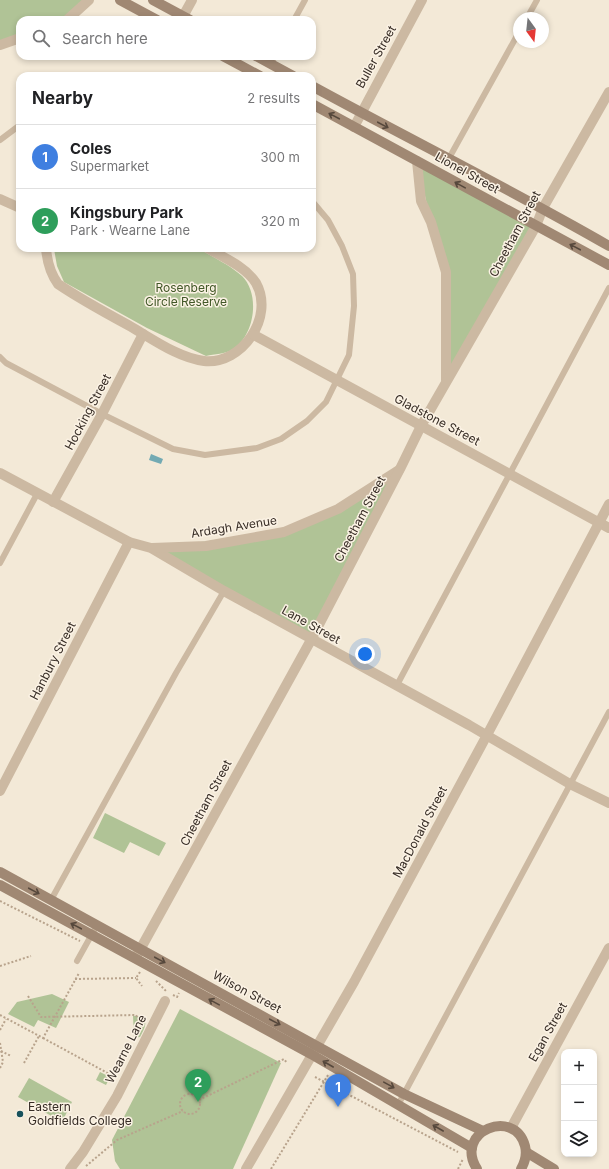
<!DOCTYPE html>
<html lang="en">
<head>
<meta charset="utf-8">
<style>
  body { margin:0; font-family:Inter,sans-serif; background:#f6f6f6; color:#202124 }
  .controls { position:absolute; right:12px; bottom:12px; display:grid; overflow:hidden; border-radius:8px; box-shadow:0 2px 6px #0003 }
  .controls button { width:36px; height:36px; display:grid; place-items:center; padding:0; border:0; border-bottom:1px solid #e0e0e0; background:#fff; color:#202124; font:20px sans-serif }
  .compass { position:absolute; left:513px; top:12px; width:36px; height:36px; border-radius:50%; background:#fff; box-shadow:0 2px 6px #0003; rotate:165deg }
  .you { position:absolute; left:365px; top:654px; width:14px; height:14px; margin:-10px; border:3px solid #fff; border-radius:50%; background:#1a73e8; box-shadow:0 0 0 6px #1a73e833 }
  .badge { display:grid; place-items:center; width:26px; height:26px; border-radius:50%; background:#17515b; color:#fff; font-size:13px; font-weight:700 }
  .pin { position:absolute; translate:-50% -33px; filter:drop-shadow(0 1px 2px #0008) }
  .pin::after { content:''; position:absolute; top:21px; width:14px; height:12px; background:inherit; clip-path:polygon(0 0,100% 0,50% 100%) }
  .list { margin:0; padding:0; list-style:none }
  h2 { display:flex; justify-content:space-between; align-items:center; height:52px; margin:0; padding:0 16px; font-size:17px }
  h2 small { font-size:13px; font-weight:400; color:#757577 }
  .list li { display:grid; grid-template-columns:26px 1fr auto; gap:12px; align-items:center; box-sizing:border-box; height:64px; padding:0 16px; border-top:1px solid #e0e0e0 }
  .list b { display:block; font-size:15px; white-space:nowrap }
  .list p { margin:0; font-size:13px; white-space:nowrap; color:#757577 }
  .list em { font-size:13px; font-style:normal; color:#757577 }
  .icon { flex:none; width:22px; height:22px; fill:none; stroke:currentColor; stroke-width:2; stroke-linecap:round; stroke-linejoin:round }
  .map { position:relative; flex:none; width:609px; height:1169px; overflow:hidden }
  .search { position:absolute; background:#fff; box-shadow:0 2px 6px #0003; left:16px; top:16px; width:300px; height:44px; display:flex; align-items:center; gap:10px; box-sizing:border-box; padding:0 14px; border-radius:12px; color:#757577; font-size:15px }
  .panel { position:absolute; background:#fff; box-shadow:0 2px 6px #0003; left:16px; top:72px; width:300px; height:180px; border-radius:12px }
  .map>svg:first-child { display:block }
  .green { fill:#b0c396 }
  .water { fill:#73aab3 }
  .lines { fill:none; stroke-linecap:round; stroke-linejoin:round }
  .path { stroke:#b8a38c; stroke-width:2; stroke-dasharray:2 2; stroke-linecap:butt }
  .lane { stroke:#ccb9a2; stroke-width:6 }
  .street { stroke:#ccb9a2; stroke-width:10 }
  .secondary { stroke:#a08873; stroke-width:10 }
  .oneway { stroke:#56483c }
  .poi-dot { fill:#17515b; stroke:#fbf2e4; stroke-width:1.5 }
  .labels { text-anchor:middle; stroke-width:3; stroke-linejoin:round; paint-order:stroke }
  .street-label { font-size:12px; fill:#362c25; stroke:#fbf2e4 }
  .park-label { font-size:12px; fill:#415727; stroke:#fbf2e4 }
  .poi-label { font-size:12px; fill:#362c25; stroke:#fbf2e4; text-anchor:start }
</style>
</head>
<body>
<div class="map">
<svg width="609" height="1169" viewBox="0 0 609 1169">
  <rect width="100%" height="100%" fill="#f3e9d7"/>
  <g class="green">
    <path d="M0 0H84L61 20H20V34L0 41Z"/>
    <path d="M417 161 536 226 446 382V272L431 222Z"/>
    <path d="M198 248C212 257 230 265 242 276 261 295 254 336 233 349 226 354 214 354 206 356L147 328 64 282 57 266 54 249Z"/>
    <path d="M400 469 311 640 151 548 284 532 338 509Z"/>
    <path d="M105 813 166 843 159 856 130 842 124 853 93 838Z"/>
    <path d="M52 994 69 1002 56 1028 38 1020 34 1027 8 1014 17 1002Z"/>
    <path d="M180 1009 281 1063 233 1169H120L115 1161 112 1140Z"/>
    <path d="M133 1016H143C148 1024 144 1029 140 1037L134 1038Z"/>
    <path d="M100 1072 110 1077 106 1085 96 1080Z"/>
    <path d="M29 1078 72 1102 62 1122 18 1097Z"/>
  </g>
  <path class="water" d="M151 454 163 459 161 464 149 460Z"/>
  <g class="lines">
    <g class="path">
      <path d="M0 901 80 941"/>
      <path d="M0 966 31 956"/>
      <path d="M140 972 136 978 142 986"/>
      <path d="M75 979 136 978"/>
      <path d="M156 981 166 991"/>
      <path d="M173 995 177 997 179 993"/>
      <path d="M28 996 41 1017 136 1015 140 1023 138 1031"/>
      <path d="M0 1015 43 1038 79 973"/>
      <path d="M0 1030 6 1019"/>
      <path d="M43 1038 113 1076"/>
      <path d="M0 1043 3 1062 0 1068"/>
      <path d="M1 1051 11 1056"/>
      <path d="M24 1063 39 1036"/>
      <path d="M315 1077 458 1152"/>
      <path d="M109 1082 124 1058"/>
      <circle cx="190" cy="1104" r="10"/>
      <path d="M199 1100 284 1059 287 1063"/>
      <path d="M86 1166 117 1140 183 1111"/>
      <path d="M271 1169 328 1075"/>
      <path d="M458 1169 463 1159"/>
    </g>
    <g class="lane">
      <path d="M527 18 537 0"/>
      <path d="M294 20 305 0"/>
      <path d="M271 64 275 56"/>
      <path d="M0 140 20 125"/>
      <path d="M448 160 519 32"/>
      <path d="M0 357 6 363 102 414 173 449 205 455 257 448 281 439 307 421 326 402 349 355 354 306 353 274 342 246 328 220 312 201"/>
      <path d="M0 563 37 494"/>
      <path d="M397 685 609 288"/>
      <path d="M51 900 176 673 224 591"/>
      <path d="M77 961 97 925"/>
      <path d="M398 1105 609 712"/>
    </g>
    <g class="street">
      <path d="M67 20 89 0"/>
      <path d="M181 20 192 0"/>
      <path d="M0 45 20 38"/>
      <path d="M354 127 422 0"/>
      <path d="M417 161 421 201 431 222 446 272V380"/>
      <path d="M0 199 20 208"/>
      <path d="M46 248C47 261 50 273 58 284 80 299 104 312 128 325 151 338 178 358 204 361 242 365 275 317 256 283 246 267 223 257 207 248"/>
      <path d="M254 335 609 528"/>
      <path d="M0 473 129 542 151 548 224 591 469 725 570 784 609 803"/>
      <path d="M53 502 102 414 143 334"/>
      <path d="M152 548 206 546 284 532 338 509 399 470"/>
      <path d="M0 791 129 542"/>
      <path d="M136 957 311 640 400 469 421 426 536 226 543 208 609 92"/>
      <path d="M511 1128 609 948"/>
      <path d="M70 1169 83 1152 117 1096 165 1001"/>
      <path d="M246 1169 354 982 487 735 609 504"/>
    </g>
    <g class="secondary">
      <path d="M120 0 157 20"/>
      <path d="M153 0 190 20"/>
      <path d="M223 56 260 76"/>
      <path d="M256 56 293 76"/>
      <path d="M312 86C411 140 512 190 609 246"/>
      <path d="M312 104 609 265"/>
      <path d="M0 872 404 1094 483 1131"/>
      <path d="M0 885 311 1054 472 1148"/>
      <path d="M526 1152 554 1169"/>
      <path d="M477 1169C453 1131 515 1107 525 1146 527 1154 525 1162 521 1169"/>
    </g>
  </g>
  <defs><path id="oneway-shaft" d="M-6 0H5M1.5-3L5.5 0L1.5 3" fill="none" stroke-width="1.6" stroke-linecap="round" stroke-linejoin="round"/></defs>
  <g class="oneway">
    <use href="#oneway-shaft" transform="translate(334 116) rotate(-152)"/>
    <use href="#oneway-shaft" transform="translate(383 125) rotate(28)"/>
    <use href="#oneway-shaft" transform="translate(460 185) rotate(-151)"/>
    <use href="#oneway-shaft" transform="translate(575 247) rotate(-152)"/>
    <use href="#oneway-shaft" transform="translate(34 891) rotate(28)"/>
    <use href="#oneway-shaft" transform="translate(76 926) rotate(-152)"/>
    <use href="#oneway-shaft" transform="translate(160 960) rotate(28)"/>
    <use href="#oneway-shaft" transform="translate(214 1002) rotate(-151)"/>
    <use href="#oneway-shaft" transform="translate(275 1022) rotate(28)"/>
    <use href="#oneway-shaft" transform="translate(328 1064) rotate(-150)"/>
    <use href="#oneway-shaft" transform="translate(389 1085) rotate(29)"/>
    <use href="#oneway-shaft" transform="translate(438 1128) rotate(-150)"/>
  </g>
  <circle class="poi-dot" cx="20" cy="1114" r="4"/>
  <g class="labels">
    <g class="street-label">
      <text transform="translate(376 57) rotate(-61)" y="4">Buller Street</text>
      <text transform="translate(467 173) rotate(29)" y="4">Lionel Street</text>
      <text transform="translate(515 234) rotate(-62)" y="4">Cheetham Street</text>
      <text transform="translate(88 412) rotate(-62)" y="4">Hocking Street</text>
      <text transform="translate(437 420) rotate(28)" y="4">Gladstone Street</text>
      <text transform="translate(360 519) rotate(-62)" y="4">Cheetham Street</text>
      <text transform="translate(234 527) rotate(-9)" y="4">Ardagh Avenue</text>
      <text transform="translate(311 625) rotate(29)" y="4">Lane Street</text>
      <text transform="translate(53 661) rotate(-63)" y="4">Hanbury Street</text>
      <text transform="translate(206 803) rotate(-62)" y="4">Cheetham Street</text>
      <text transform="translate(420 832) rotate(-62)" y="4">MacDonald Street</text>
      <text transform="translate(247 992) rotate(28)" y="4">Wilson Street</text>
      <text transform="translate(548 1032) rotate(-61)" y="4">Egan Street</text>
      <text transform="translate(126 1049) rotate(-63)" y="4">Wearne Lane</text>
    </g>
    <g class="park-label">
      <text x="186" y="292">Rosenberg<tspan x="186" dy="14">Circle Reserve</tspan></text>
    </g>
    <g class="poi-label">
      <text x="28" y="1111">Eastern<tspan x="28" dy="14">Goldfields College</tspan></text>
    </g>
  </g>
</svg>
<div class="controls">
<button>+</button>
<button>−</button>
<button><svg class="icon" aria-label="layers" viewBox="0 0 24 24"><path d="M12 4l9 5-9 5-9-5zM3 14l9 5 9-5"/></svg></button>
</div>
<svg class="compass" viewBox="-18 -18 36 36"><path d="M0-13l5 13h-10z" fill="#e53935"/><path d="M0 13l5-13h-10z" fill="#757577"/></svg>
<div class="you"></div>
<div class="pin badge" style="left:338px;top:1107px;background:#3f7fe0">1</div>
<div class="pin badge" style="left:198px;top:1102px;background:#2e9e5b">2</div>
<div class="search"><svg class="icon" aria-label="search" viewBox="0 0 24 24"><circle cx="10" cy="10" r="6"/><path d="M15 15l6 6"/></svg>Search here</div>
<section class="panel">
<h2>Nearby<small>2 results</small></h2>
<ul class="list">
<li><span class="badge" style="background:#3f7fe0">1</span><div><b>Coles</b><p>Supermarket</p></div><em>300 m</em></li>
<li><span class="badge" style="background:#2e9e5b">2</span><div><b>Kingsbury Park</b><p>Park · Wearne Lane</p></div><em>320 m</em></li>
</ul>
</section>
</div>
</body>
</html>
